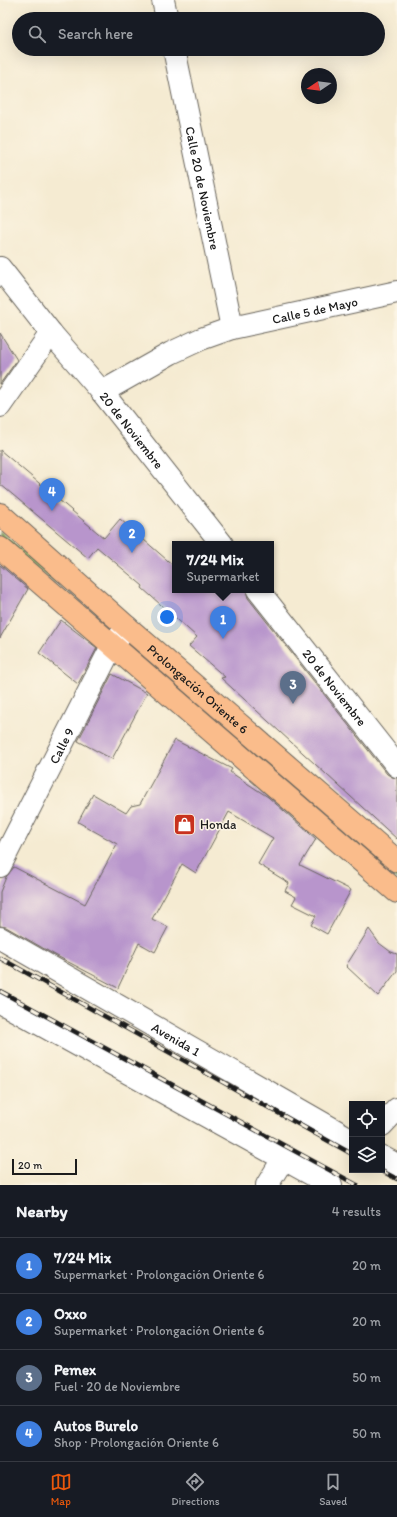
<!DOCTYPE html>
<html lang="en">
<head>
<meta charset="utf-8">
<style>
  body { margin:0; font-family:Itim,sans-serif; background:#242831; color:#f1f3f6 }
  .controls { position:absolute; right:12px; bottom:12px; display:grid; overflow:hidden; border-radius:0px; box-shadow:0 4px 16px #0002 }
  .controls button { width:36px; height:36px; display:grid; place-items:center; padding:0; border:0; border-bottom:1px solid #363941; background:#171b24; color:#f1f3f6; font:20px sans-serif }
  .compass { position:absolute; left:301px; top:68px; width:36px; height:36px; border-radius:50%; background:#171b24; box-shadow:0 4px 16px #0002; rotate:257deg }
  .scale { position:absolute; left:12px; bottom:10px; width:65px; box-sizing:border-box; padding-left:4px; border:2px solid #1c1c1c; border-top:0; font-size:11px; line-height:14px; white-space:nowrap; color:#1c1c1c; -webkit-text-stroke:3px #fcf5e5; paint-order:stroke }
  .you { position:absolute; left:167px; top:617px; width:14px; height:14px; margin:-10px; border:3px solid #fff; border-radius:50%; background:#1a73e8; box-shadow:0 0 0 6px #1a73e833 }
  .badge { display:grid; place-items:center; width:26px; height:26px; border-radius:50%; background:#ea580c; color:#fff; font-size:13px; font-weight:700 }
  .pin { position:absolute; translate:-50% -33px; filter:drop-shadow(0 1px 2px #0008) }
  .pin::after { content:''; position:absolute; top:21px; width:14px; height:12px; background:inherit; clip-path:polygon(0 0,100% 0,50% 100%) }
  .popup { position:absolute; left:172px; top:541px; width:102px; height:52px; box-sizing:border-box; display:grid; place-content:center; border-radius:0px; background:#171b24; filter:drop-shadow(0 1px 3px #0005); font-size:13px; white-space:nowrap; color:#9ea1a6 }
  .popup b { font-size:15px; color:#f1f3f6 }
  .popup::after { content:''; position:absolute; left:50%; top:100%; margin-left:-8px; border:8px solid transparent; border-top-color:#171b24 }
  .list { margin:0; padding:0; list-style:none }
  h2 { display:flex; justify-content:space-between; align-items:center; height:52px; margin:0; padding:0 16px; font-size:17px }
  h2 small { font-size:13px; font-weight:400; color:#9ea1a6 }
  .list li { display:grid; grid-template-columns:26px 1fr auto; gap:12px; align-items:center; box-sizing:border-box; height:56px; padding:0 16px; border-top:1px solid #363941 }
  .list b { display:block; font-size:15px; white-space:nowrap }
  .list p { margin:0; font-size:13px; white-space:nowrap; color:#9ea1a6 }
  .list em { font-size:13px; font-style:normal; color:#9ea1a6 }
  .icon { flex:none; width:22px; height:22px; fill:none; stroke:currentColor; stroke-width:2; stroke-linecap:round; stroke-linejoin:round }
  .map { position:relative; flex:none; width:397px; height:1185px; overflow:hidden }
  .search { position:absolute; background:#171b24; box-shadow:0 4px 16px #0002; left:12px; right:12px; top:12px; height:44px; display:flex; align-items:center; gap:10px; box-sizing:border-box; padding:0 14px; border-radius:22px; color:#9ea1a6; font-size:15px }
  .sheet { height:276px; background:#171b24 }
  nav { display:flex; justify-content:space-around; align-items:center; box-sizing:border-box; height:56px; border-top:1px solid #363941; background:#171b24; font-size:11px; color:#9ea1a6 }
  nav a { display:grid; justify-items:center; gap:2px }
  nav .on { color:#ea580c }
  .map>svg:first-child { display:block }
  .green { fill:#9ec36d; stroke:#5d7044 }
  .building { fill:#b895cc }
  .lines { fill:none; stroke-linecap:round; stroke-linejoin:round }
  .minor-casing { stroke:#68645c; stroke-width:24 }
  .major-casing { stroke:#68645c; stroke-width:24 }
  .minor { stroke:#fff; stroke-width:22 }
  .major { stroke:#fabc8b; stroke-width:22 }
  .rail-casing { stroke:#1c1c1c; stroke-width:4.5 }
  .rail { stroke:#fcf5e5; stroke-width:3; stroke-dasharray:9; stroke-linecap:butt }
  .labels { text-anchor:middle; stroke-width:3; stroke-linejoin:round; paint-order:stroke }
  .street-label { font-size:13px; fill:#1c1c1c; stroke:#fcf5e5 }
  .poi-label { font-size:13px; fill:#1c1c1c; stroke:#fcf5e5; text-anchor:start }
</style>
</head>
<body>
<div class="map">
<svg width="397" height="1185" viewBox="0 0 397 1185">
  <rect width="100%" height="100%" fill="#fcf5e5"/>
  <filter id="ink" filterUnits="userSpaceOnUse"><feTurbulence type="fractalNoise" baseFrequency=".025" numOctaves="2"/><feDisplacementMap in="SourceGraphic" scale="8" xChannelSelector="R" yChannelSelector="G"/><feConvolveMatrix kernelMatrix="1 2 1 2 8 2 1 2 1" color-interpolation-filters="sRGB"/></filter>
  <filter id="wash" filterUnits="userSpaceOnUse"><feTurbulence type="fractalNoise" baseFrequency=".012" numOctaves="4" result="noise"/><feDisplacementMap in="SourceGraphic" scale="16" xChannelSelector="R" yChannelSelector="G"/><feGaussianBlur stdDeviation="0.9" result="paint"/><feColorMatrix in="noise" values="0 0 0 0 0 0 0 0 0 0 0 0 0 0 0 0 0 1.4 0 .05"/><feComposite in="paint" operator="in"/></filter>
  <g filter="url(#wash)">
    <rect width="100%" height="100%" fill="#f5ebd2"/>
    <g class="green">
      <path d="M0 531 57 580 55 584 0 537Z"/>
      <path d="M150 660 397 874V880L146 664Z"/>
    </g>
    <g id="blocks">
      <g class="building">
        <path d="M0 333 17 360 0 384Z"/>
        <path d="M0 450 104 538 120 519 175 567V590H246L248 598 387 774 392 777 397 778V839L221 678 225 677 189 646 197 637 142 588 143 586 97 547 88 558 0 484Z"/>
        <path d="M0 565 28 589 0 638Z"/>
        <path d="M61 620 97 648 78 684 39 653Z"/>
        <path d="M112 674 147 693 112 759 78 741Z"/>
        <path d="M175 740 232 769 230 772 268 797 316 839 300 865 351 890 327 934 311 925 316 916 292 904 296 897 285 891 289 883 258 864 273 838 229 812 196 873 182 864 152 919 168 927 155 952 139 943 118 988 55 955 6 927 0 926V892L6 877 14 867 85 904 117 844 78 822 93 794 126 813 131 806 140 804Z"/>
        <path d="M369 929 379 943 391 952 397 954V971L378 996 346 966Z"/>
      </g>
    </g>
  </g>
  <g filter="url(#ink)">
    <use href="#blocks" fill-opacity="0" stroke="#68645c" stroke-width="1"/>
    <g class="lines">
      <defs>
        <g id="minor">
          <path d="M163 0 167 19"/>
          <path id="s1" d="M174 49 232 328"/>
          <path id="s2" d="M0 268 51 333 102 392 222 544"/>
          <path id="s3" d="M102 392 171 353 201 339 232 328 397 292"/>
          <path d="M0 406 51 333"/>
          <path id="s4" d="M258 590 397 766"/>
          <path id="s5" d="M0 866 112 646 127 627"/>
          <path id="s6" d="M0 938 352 1140"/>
          <path d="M0 1002 331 1185"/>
          <path d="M382 1125 397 1109"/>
          <path d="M382 1157 397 1165"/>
          <path d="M267 1185 283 1159"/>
        </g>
        <g id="major">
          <path id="s7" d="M0 514 127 627 397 861"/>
          <path d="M0 548 397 892"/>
        </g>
      </defs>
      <use href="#minor" class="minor-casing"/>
      <use href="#major" class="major-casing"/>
      <use href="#minor" class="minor"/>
      <use href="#major" class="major"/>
      <defs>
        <g id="rail">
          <path d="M0 958 352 1154"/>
          <path d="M0 991 357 1185"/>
          <path d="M380 1170 397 1179"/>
        </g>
      </defs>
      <use href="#rail" class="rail-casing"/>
      <use href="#rail" class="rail"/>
    </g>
  </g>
  <defs>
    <symbol id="shop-square" viewBox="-11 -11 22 22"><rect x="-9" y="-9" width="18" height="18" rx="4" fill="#c8321e" stroke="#fcf5e5"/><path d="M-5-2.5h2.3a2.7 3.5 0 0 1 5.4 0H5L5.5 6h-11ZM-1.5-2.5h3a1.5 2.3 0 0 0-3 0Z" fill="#fff"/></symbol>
  </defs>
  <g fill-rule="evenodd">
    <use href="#shop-square" x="172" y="812" width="25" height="25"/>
  </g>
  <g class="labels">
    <g class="street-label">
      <text dy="5" stroke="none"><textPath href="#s1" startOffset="142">Calle 20 de Noviembre</textPath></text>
      <text dy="5" stroke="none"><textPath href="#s3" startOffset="230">Calle 5 de Mayo</textPath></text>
      <text dy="5" stroke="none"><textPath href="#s2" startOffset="209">20 de Noviembre</textPath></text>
      <text dy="5" stroke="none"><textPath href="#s7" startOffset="264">Prolongación Oriente 6</textPath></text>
      <text dy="5" stroke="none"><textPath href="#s4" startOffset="124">20 de Noviembre</textPath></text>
      <text dy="5" stroke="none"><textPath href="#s5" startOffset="135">Calle 9</textPath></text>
      <text dy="5" stroke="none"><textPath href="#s6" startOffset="203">Avenida 1</textPath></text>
    </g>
    <g class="poi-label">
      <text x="200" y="829">Honda</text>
    </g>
  </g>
</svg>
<div class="controls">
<button><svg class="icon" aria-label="locate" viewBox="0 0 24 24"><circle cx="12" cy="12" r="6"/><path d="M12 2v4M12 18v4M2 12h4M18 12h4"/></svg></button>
<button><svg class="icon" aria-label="layers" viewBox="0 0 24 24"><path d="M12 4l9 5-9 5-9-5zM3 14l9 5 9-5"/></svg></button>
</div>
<svg class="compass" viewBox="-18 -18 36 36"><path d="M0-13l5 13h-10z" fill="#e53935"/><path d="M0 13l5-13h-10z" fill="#9ea1a6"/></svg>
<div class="scale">20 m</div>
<div class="you"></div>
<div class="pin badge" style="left:223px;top:639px;background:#3f7fe0">1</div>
<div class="popup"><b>7/24 Mix</b>Supermarket</div>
<div class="pin badge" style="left:132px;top:553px;background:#3f7fe0">2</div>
<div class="pin badge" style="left:293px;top:704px;background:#5c6f8a">3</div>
<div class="pin badge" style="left:52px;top:511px;background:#3f7fe0">4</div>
<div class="search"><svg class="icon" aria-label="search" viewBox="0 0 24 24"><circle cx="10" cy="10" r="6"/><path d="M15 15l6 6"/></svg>Search here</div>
</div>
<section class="sheet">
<h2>Nearby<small>4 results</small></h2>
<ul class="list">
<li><span class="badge" style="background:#3f7fe0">1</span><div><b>7/24 Mix</b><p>Supermarket · Prolongación Oriente 6</p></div><em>20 m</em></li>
<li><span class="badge" style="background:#3f7fe0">2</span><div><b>Oxxo</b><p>Supermarket · Prolongación Oriente 6</p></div><em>20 m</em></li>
<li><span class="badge" style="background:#5c6f8a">3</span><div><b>Pemex</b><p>Fuel · 20 de Noviembre</p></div><em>50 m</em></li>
<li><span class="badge" style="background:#3f7fe0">4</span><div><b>Autos Burelo</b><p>Shop · Prolongación Oriente 6</p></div><em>50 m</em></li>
</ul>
</section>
<nav>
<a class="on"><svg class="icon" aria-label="map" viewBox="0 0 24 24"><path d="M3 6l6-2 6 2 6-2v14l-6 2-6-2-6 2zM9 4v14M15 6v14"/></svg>Map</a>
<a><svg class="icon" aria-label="directions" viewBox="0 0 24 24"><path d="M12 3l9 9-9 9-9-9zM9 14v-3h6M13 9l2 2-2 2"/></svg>Directions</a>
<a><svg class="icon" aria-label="saved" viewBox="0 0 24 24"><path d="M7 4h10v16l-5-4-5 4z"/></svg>Saved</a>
</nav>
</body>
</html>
